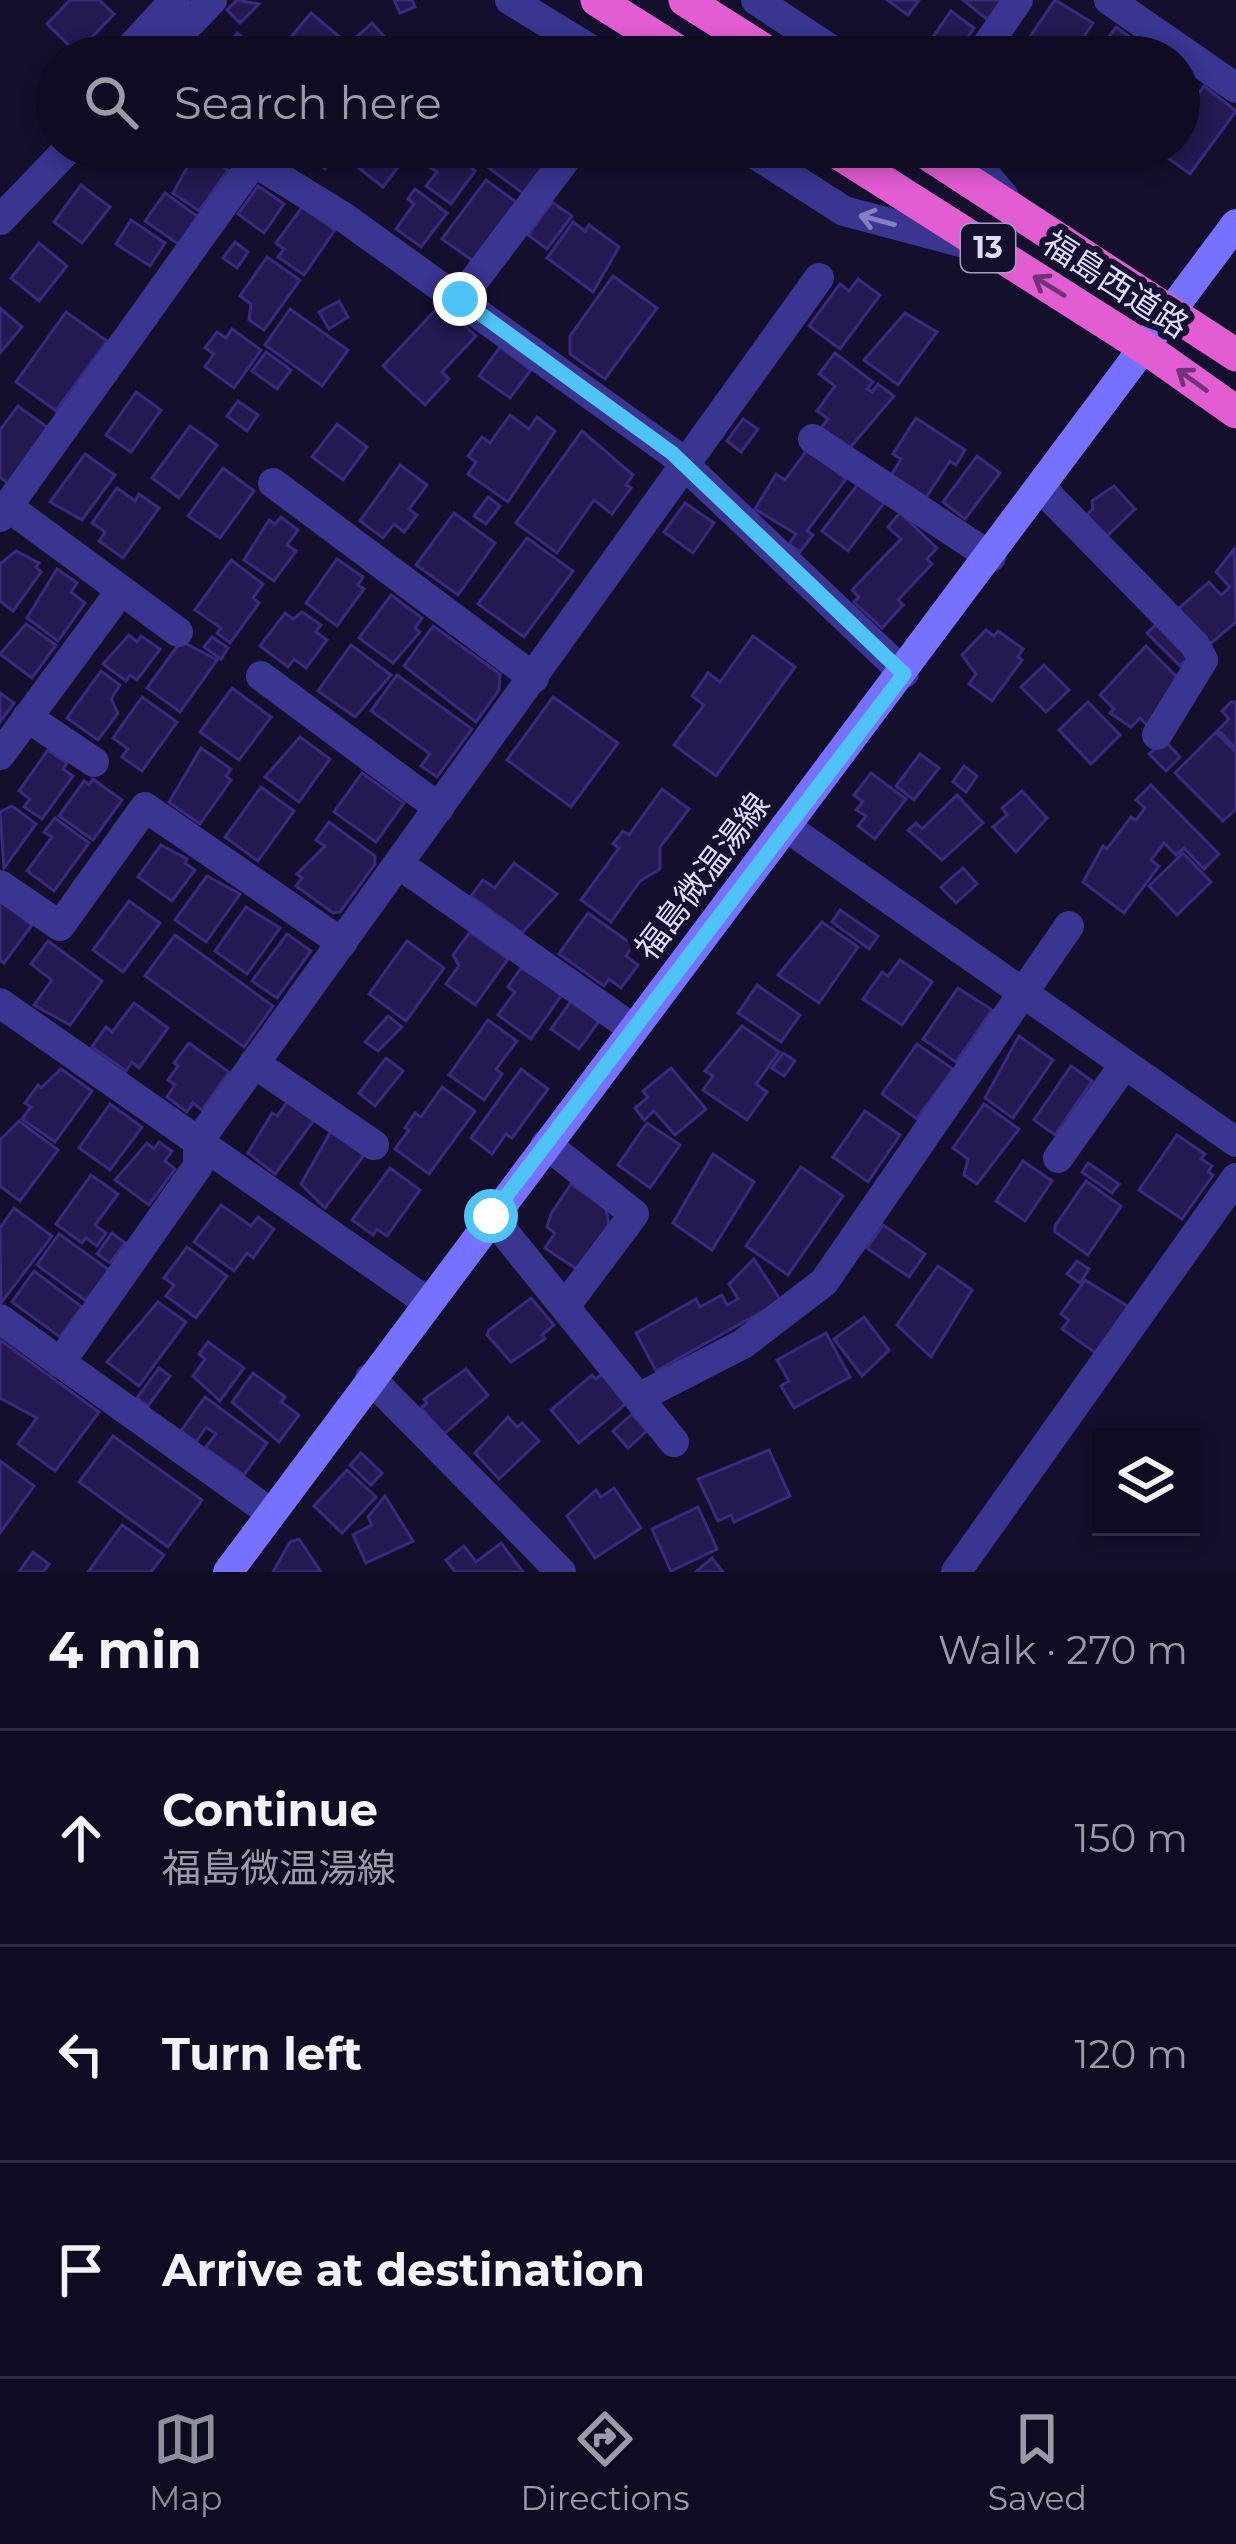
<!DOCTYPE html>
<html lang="en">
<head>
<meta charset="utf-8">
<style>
  body { margin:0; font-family:Montserrat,"Noto Sans JP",sans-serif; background:#18142a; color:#f1f3f6 }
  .controls { position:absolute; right:36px; bottom:36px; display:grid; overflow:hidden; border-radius:0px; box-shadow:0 6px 18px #0003 }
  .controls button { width:108px; height:108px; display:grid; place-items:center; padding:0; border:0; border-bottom:3px solid #2f2b40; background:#0f0b22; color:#f1f3f6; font:60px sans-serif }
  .stop { position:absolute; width:36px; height:36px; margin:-27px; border:9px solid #4fc3f7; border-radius:50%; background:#fff }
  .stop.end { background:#4fc3f7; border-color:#fff; box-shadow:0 3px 12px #0008 }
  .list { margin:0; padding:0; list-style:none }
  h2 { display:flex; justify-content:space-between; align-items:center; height:156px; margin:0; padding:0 48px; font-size:51px }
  h2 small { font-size:39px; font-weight:400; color:#9b9ba5 }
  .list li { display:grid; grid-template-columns:78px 1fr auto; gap:36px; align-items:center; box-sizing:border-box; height:216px; padding:0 48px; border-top:3px solid #2f2b40 }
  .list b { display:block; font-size:45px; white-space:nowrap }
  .list p { margin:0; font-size:39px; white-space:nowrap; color:#9b9ba5 }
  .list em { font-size:39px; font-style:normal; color:#9b9ba5 }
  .icon { flex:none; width:66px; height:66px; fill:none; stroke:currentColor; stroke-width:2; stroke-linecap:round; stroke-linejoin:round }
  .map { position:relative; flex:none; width:1236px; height:1572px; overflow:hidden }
  .search { position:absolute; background:#0f0b22; box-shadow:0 6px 18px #0003; left:36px; right:36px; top:36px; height:132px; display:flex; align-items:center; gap:30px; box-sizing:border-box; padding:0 42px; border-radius:66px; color:#9b9ba5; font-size:45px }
  .sheet { height:804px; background:#0f0b22 }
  nav { display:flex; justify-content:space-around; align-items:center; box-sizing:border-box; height:168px; border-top:3px solid #2f2b40; background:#0f0b22; font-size:33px; color:#9b9ba5 }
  nav a { display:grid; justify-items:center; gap:6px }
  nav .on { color:#8c9099 }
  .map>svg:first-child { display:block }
  .building { fill:#241950; stroke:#3a297e; stroke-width:3 }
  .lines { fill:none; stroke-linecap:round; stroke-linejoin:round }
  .minor { stroke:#393590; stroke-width:30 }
  .tertiary { stroke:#393590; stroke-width:30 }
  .secondary { stroke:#7672ff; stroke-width:30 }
  .trunk { stroke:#e25cd2; stroke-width:33 }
  .oneway { stroke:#8480c2 }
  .oneway2 { stroke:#713277 }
  .route { stroke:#4fc3f7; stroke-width:15 }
  .labels { text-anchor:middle; stroke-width:12; stroke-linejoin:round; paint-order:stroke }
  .shield { fill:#140f2d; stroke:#a29ec0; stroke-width:3 }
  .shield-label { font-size:30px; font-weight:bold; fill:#dfdbff }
  .street-label { font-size:33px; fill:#dfdbff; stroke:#140f2d }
</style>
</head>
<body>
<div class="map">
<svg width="1236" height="1572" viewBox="0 0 1236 1572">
  <rect width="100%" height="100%" fill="#140f2d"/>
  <g class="building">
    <path d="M70 0H99L114 14 77 53 47 24Z"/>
    <path d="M237 0 259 4 240 23 227 10Z"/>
    <path d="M394 0H412L415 7 400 13Z"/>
    <path d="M887 0H919L908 15Z"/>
    <path d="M963 0H1002L988 20Z"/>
    <path d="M1055 0 1093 23 1070 57H1037L1023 47Z"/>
    <path d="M951 11 974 28 954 57H928L922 53Z"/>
    <path d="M311 13 348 44 338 57 284 54 289 47 285 44Z"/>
    <path d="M372 23 391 44 376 57H364L351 42Z"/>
    <path d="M1116 27 1147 50 1149 57H1094Z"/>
    <path d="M237 33 271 57H220Z"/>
    <path d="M1204 86 1236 111 1190 174 1157 150 1179 147V105L1191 88 1198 94Z"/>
    <path d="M296 147H342L325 169Z"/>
    <path d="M369 147H413L383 187 355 165Z"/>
    <path d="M475 147H495L505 155 511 147H559L524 194 470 154Z"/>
    <path d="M198 148 228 170 199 211 173 193Z"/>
    <path d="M447 150 475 171 451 204 426 186 437 172 428 166Z"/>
    <path d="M486 180 520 205 476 263 442 239Z"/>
    <path d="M81 185 110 207 82 243 54 222Z"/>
    <path d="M258 186 284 204 264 233 238 214Z"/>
    <path d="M415 189 447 213 421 247 396 229 414 204 408 199Z"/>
    <path d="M165 193 201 219 181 246 145 221Z"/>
    <path d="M552 202 572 216 547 249 528 235Z"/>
    <path d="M302 207 335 230 304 275 278 257 284 249 276 243Z"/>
    <path d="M131 220 165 243 150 266 116 244Z"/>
    <path d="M573 222 585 231 589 225 619 247 593 292 547 258Z"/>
    <path d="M235 242 248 252 237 268 223 258Z"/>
    <path d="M39 243 67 266 39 301 11 278Z"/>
    <path d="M267 257 300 280 264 330 249 320 251 304 240 296Z"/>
    <path d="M613 276 657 308 605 379 570 354V336Z"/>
    <path d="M858 279 880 295 840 349 809 326 840 284 849 291Z"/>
    <path d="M339 301 348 317 329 329 319 312Z"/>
    <path d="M441 304 476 336 442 372 449 379 425 405 383 366Z"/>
    <path d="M0 308 22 327 0 353Z"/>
    <path d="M290 309 348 350 322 386 265 345Z"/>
    <path d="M66 312 107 341 56 411 16 382Z"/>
    <path d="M905 313 937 332 898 385 864 360Z"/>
    <path d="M232 329 261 350 234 388 205 367 214 354 205 348 217 332 226 338Z"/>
    <path d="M500 347 531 370 510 398 479 376Z"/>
    <path d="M266 352 291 370 277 389 252 371Z"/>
    <path d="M835 353 873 382 867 389 872 392 878 384 894 396 849 449 821 428 828 419 817 411 835 386 819 374Z"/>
    <path d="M136 392 161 410 131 452 106 435Z"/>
    <path d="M238 401 258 415 247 431 227 416Z"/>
    <path d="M18 406 51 430 10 485 0 477V430Z"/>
    <path d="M510 415 529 429 537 417 555 431 508 502 468 474 476 462 468 456 482 437 490 443Z"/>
    <path d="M916 418 965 450 956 465 950 461 925 499 890 477 901 459 893 454Z"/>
    <path d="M743 419 758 429 741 452 727 441Z"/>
    <path d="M337 424 367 447 343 480 312 457Z"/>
    <path d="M190 426 217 445 179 498 152 478Z"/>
    <path d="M582 431 633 475 626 485 631 488 612 514 594 500 557 553 516 523Z"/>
    <path d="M807 450 846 479 807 531 813 535 800 552 789 544 796 534 755 509 776 474 785 480Z"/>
    <path d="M85 454 115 475 82 520 50 502Z"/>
    <path d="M977 456 1000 473 965 519 943 502Z"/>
    <path d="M400 465 427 485 409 509 417 515 404 532 394 524 383 538 360 521Z"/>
    <path d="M223 468 254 491 220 538 188 516Z"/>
    <path d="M858 484 884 503 848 551 822 531Z"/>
    <path d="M1114 486 1135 509 1103 540 1083 518 1093 509 1092 501Z"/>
    <path d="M117 488 135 501 139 494 159 508 123 558 99 541 105 532 92 523Z"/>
    <path d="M488 497 500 506 486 524 474 516Z"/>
    <path d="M685 503 714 523 693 553 664 532Z"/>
    <path d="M454 513 495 543 458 595 416 565Z"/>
    <path d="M900 513 937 548 927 559 932 564 898 600 903 605 882 628 854 602 859 597 852 590 901 539 888 527Z"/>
    <path d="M281 517 298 530 287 545 296 551 274 581 244 560 269 520 275 524Z"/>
    <path d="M527 538 573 571 524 637 478 604Z"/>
    <path d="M1234 549 1236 622 1209 645 1178 609 1209 582 1221 595 1230 587 1216 572Z"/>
    <path d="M16 551 39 563 36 567 41 572 13 611 0 601V564Z"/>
    <path d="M337 559 363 577 358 585 364 589 337 626 306 603Z"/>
    <path d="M231 560 263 584 253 598 259 603 230 643 217 633 221 628 195 610Z"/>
    <path d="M57 569 77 583 71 592 85 603 58 641 27 618Z"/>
    <path d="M391 595 422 618 415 628 420 632 393 663 359 638Z"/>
    <path d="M302 612 321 625 316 632 327 640 306 668 294 659 288 667 260 646 285 613 293 619Z"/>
    <path d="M1158 623 1191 655 1180 666 1147 633Z"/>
    <path d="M26 624 56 645 32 678 0 654Z"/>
    <path d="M433 626 500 674 499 690 476 722 404 666Z"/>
    <path d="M986 630 994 636 998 631 1023 649 1018 657 1022 660 992 701 969 684 976 674 962 655Z"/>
    <path d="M129 635 137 642 141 636 160 649 137 680 130 675 126 681 103 664Z"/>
    <path d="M753 636 795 667 716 776 674 745 704 705 692 696 708 673 720 682Z"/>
    <path d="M212 637 228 648 221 659 204 647Z"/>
    <path d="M181 641 217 660 180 712 147 688Z"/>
    <path d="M351 645 391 675 355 717 318 691Z"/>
    <path d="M1146 646 1180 680 1147 725 1140 718 1131 727 1110 713 1114 709 1100 695Z"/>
    <path d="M1044 665 1069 690 1046 712 1021 687Z"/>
    <path d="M101 671 120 685 111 699 118 713 98 740 67 718Z"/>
    <path d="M397 675 472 729 437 777 421 766 430 754 371 711Z"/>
    <path d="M232 688 271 717 239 760 200 732Z"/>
    <path d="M0 693 14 703 0 722Z"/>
    <path d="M142 697 177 722 142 771 122 757 128 749 113 738Z"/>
    <path d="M553 697 618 743 571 807 507 760Z"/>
    <path d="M1088 702 1120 735 1091 764 1059 730Z"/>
    <path d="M1231 702H1236V749L1218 730 1229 719 1222 711Z"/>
    <path d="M1216 732 1236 752V809L1223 821 1175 773Z"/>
    <path d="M300 737 330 759 299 802 265 777Z"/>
    <path d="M1164 740 1180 757 1166 771 1149 754Z"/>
    <path d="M201 748 231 769 226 776 231 780 200 824 169 802Z"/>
    <path d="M48 750 67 763 63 769 73 776 42 819 24 807 30 799 19 791Z"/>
    <path d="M920 754 939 768 914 800 896 786Z"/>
    <path d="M964 766 977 776 966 792 953 782Z"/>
    <path d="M362 773 404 803 376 842 334 812Z"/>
    <path d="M871 773 906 799 875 839 858 826 866 816 856 810 863 802 854 795Z"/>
    <path d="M93 779 122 800 93 840 59 816 84 781 89 785Z"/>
    <path d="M1151 785 1219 854 1204 869 1184 848 1176 855 1164 843 1151 860 1159 866 1124 913 1083 882 1103 846 1107 849 1131 817 1136 820 1145 808 1136 800Z"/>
    <path d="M261 787 294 811 258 861 225 837Z"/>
    <path d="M662 789 689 809 660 847V869L640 881 611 922 581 900 619 848 613 844 623 831 629 835Z"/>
    <path d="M1022 791 1047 818 1016 852 993 827 1007 815 1002 808Z"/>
    <path d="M957 795 983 823 942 860 908 830 916 823 922 829Z"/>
    <path d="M12 806 36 824 4 868 0 812Z"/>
    <path d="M55 818 89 843 54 891 27 871 52 837 44 832Z"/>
    <path d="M329 822 375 856V864L340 912 333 913 296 886 302 878 297 874 325 846 316 840Z"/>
    <path d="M161 845 187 859 185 863 195 870 172 901 138 877Z"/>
    <path d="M1183 853 1211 882 1177 915 1149 886Z"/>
    <path d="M514 863 557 894 522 933 471 896 483 880 495 888Z"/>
    <path d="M963 868 977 884 956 903 941 887Z"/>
    <path d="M207 876 240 894 206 942 175 920Z"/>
    <path d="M0 901 32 925 4 963 0 960Z"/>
    <path d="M129 901 160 923 123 972 93 950Z"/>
    <path d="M246 907 280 928 247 974 215 951Z"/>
    <path d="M840 910 878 936 869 949 832 922Z"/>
    <path d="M588 913 633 945 626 956 638 965 621 988 609 979 604 986 559 954Z"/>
    <path d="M822 922 858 947 819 1003 778 975Z"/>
    <path d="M470 932 508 959 475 1005 446 984 459 966 453 955Z"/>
    <path d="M287 934 311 951 277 998 252 981Z"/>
    <path d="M175 935 273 1006 244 1047 145 976Z"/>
    <path d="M48 941 102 981 70 1025 34 1005 52 980 31 964Z"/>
    <path d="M407 941 444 968 406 1021 369 994Z"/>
    <path d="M900 960 932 982 902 1025 863 999 882 972 888 976Z"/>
    <path d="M521 968 563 993 531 1039 498 1015 515 992 508 987Z"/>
    <path d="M757 985 800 1015 781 1042 738 1013Z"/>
    <path d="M958 988 992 1010 956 1062 923 1039Z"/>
    <path d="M574 997 602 1017 579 1049 551 1029Z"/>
    <path d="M134 1003 168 1028 139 1068 132 1062 126 1071 92 1047 106 1027 112 1032Z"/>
    <path d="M388 1016 402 1027 378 1051 365 1042Z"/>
    <path d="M488 1020 517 1041 496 1069 502 1074 484 1100 449 1075Z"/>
    <path d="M742 1026 779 1052 756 1084 767 1092 747 1120 703 1090 713 1076 705 1071Z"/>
    <path d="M1019 1036 1053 1060 1013 1118 985 1098Z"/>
    <path d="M189 1043 229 1072 202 1110 193 1103 187 1112 167 1097 175 1085 168 1080 178 1066 174 1063Z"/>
    <path d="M917 1044 953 1069 917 1119 882 1094Z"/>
    <path d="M783 1053 795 1061 784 1076 772 1068Z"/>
    <path d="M386 1058 403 1071 375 1106 359 1093Z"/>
    <path d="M1071 1066 1092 1081 1055 1135 1034 1120Z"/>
    <path d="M671 1068 706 1109 675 1135 654 1111 644 1120 635 1108 648 1097 643 1091Z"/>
    <path d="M61 1069 92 1091 55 1142 22 1119 31 1107 25 1103 38 1085 41 1088Z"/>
    <path d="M521 1069 548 1089 512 1138 506 1134 492 1154 471 1138Z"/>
    <path d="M442 1087 475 1111 429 1174 395 1149 409 1130 405 1128 415 1113 421 1117Z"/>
    <path d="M288 1101 314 1120 275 1174 248 1153 272 1113 277 1116Z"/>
    <path d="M110 1104 142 1127 110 1170 79 1148Z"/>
    <path d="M984 1104 1019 1129 977 1184 964 1175 968 1159 953 1148Z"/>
    <path d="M865 1111 900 1135 868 1182 833 1157Z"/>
    <path d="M19 1121 58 1150 20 1201 0 1186V1140Z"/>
    <path d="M647 1123 680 1145 650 1188 618 1165Z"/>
    <path d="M331 1131 364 1155 325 1208 301 1184Z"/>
    <path d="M1177 1135 1205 1154 1201 1159 1212 1166 1208 1172 1213 1175 1182 1219 1139 1190Z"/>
    <path d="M159 1142 172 1151 165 1161 175 1169 149 1205 115 1180 147 1143 154 1149Z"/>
    <path d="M713 1154 754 1182 712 1250 673 1223Z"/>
    <path d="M1023 1161 1052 1181 1025 1221 996 1201Z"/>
    <path d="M1088 1163 1119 1184 1112 1193 1082 1172Z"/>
    <path d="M801 1167 843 1196 788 1275 746 1246Z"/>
    <path d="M390 1168 420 1190 387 1236 377 1229 373 1235 352 1220Z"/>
    <path d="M91 1175 118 1194 95 1225 106 1233 97 1246 86 1238 82 1243 56 1224Z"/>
    <path d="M1086 1181 1121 1206 1088 1255 1055 1232V1226Z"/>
    <path d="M571 1184 606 1209 609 1225 578 1270 545 1248 555 1233 547 1227 551 1214Z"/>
    <path d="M221 1205 251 1226 258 1217 274 1229 253 1258 247 1253 234 1271 194 1242Z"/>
    <path d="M14 1208 52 1236 1 1303 0 1228Z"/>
    <path d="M883 1225 925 1254 909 1277 867 1248Z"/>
    <path d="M112 1233 125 1243 110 1263 97 1254Z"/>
    <path d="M59 1234 109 1270 86 1301 37 1265Z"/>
    <path d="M187 1247 227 1276 196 1318 166 1296 174 1285 164 1278Z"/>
    <path d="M754 1259 781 1301 656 1371 636 1333 696 1299 700 1307 722 1295 727 1305 738 1299 729 1284Z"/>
    <path d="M1077 1261 1089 1269 1080 1283 1067 1274Z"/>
    <path d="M938 1266 972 1290 931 1357 897 1325Z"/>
    <path d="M34 1271 82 1307 60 1337 12 1302Z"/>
    <path d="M1085 1280 1129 1307 1097 1354 1062 1329 1069 1320 1061 1314Z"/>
    <path d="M531 1298 554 1325 542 1335 545 1339 511 1362 487 1335 489 1330Z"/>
    <path d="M158 1302 186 1322 139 1386 107 1362Z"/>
    <path d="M864 1317 889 1350 862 1376 834 1339Z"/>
    <path d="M826 1333 850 1377 794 1408 781 1386 789 1381 777 1360Z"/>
    <path d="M0 1340 99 1412 55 1471 18 1444 37 1418 0 1398Z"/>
    <path d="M208 1342 244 1368 220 1401 193 1376 205 1359 199 1354Z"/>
    <path d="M159 1368 170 1376 148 1406 137 1398Z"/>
    <path d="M466 1369 488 1395 444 1434 421 1408 427 1403 424 1399Z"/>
    <path d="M253 1373 285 1397 281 1402 299 1415 279 1442 232 1402Z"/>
    <path d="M603 1373 628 1402 579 1443 551 1410 592 1375 596 1379Z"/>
    <path d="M205 1397 267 1443 244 1475 205 1448 216 1434 206 1427 196 1442 181 1431Z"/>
    <path d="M632 1414 647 1431 628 1448 613 1431Z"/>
    <path d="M508 1417 517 1427 522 1423 539 1441 499 1479 475 1453Z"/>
    <path d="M113 1436 202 1500 168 1547 79 1482Z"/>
    <path d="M769 1450 790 1496 734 1522 731 1515 718 1521 698 1479Z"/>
    <path d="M361 1453 382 1473 371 1485 350 1465Z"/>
    <path d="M0 1461 34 1486 0 1533Z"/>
    <path d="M347 1470 376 1497 342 1533 314 1506Z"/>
    <path d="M614 1488 641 1528 595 1558 567 1516 596 1490 601 1497Z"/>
    <path d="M385 1496 413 1541 366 1563 353 1535 372 1525 368 1517Z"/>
    <path d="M698 1507 717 1549 671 1571 652 1529Z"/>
    <path d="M122 1525 164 1555 151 1572H88Z"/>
    <path d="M299 1539 321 1572H273L290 1542Z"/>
    <path d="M501 1543 523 1572H455L446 1560 464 1546 476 1562Z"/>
    <path d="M33 1552 49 1564 43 1572H19Z"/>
    <path d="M712 1558 723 1572H696Z"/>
  </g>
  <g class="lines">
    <g class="minor">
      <path d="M510 0 603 57"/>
      <path d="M756 0 842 57"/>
      <path d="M1109 0 1236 88"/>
      <path d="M122 57 175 0"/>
      <path d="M157 57 212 0"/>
      <path d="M979 57 1018 0"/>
      <path d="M230 147 342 216 672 453 904 673"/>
      <path d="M744 147 844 211 972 245"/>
      <path d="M962 147 1004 197"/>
      <path d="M0 220 70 147"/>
      <path d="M460 299 575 147"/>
      <path d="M813 439 991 557"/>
      <path d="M273 483 534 678"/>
      <path d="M1042 489 1195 645 1203 660 1157 735"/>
      <path d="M7 506 178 632"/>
      <path d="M0 517 255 160"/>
      <path d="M261 676 439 808"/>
      <path d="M27 717 94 762"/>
      <path d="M0 755 120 592"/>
      <path d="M400 865 632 1028"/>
      <path d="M0 885 60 926 145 807 342 943"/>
      <path d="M0 1003 426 1301"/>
      <path d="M254 1063 374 1145"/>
      <path d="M546 1144 634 1214 566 1305"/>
      <path d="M1058 1158 1124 1065"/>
      <path d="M491 1216 674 1442"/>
      <path d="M0 1319 271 1513"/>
      <path d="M60 1363 198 1166V1142L819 278"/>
      <path d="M370 1378 561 1572"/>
      <path d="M640 1397 743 1344 824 1282 1069 926"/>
      <path d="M956 1572 1236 1178"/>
    </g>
    <path class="tertiary" d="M785 826 1236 1142"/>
    <path class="secondary" d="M228 1572 1236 224"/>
    <g class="trunk">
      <path d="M597 0 687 57"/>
      <path d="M685 0 775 57"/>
      <path d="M829 147 1147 349 1236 412"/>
      <path d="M917 147 1236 355"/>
    </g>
  </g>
  <defs><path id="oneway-shaft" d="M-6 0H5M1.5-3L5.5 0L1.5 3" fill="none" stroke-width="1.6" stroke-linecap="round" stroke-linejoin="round" transform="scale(3)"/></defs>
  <use class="oneway" href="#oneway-shaft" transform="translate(877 220) rotate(-165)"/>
  <g class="oneway2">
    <use href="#oneway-shaft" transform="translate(1049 286) rotate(-148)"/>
    <use href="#oneway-shaft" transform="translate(1192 380) rotate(-144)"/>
  </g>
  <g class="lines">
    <path class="route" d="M460 299 672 453 904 674 491 1216"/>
  </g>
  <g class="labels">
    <rect class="shield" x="961" y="224" width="54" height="48" rx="9"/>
    <g class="shield-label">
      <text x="988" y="258">13</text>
    </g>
    <g class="street-label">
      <text transform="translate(1116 284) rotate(33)" y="12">福島西道路</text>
      <text transform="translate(702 876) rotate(-53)" y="12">福島微温湯線</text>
    </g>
  </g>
</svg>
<div class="controls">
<button><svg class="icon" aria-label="layers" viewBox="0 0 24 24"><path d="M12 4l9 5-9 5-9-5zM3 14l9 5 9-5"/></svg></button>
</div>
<div class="stop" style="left:491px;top:1216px"></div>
<div class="stop end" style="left:460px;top:299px"></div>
<div class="search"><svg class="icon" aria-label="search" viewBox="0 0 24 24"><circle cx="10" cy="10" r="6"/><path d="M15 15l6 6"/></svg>Search here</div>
</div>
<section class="sheet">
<h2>4 min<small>Walk · 270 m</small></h2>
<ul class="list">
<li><svg class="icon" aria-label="ahead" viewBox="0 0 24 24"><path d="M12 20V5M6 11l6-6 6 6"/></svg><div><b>Continue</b><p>福島微温湯線</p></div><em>150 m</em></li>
<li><svg class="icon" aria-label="left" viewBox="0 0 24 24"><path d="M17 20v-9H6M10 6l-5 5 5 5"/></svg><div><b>Turn left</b></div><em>120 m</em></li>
<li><svg class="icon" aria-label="arrive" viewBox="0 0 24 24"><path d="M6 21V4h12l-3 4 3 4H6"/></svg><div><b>Arrive at destination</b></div></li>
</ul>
</section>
<nav>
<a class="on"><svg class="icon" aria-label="map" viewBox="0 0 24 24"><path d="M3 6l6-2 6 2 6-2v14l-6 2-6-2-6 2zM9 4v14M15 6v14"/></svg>Map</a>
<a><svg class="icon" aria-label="directions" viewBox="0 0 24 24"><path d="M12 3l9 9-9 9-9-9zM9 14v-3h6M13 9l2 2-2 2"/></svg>Directions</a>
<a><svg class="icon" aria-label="saved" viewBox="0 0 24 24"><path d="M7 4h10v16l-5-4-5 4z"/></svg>Saved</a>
</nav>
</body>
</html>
